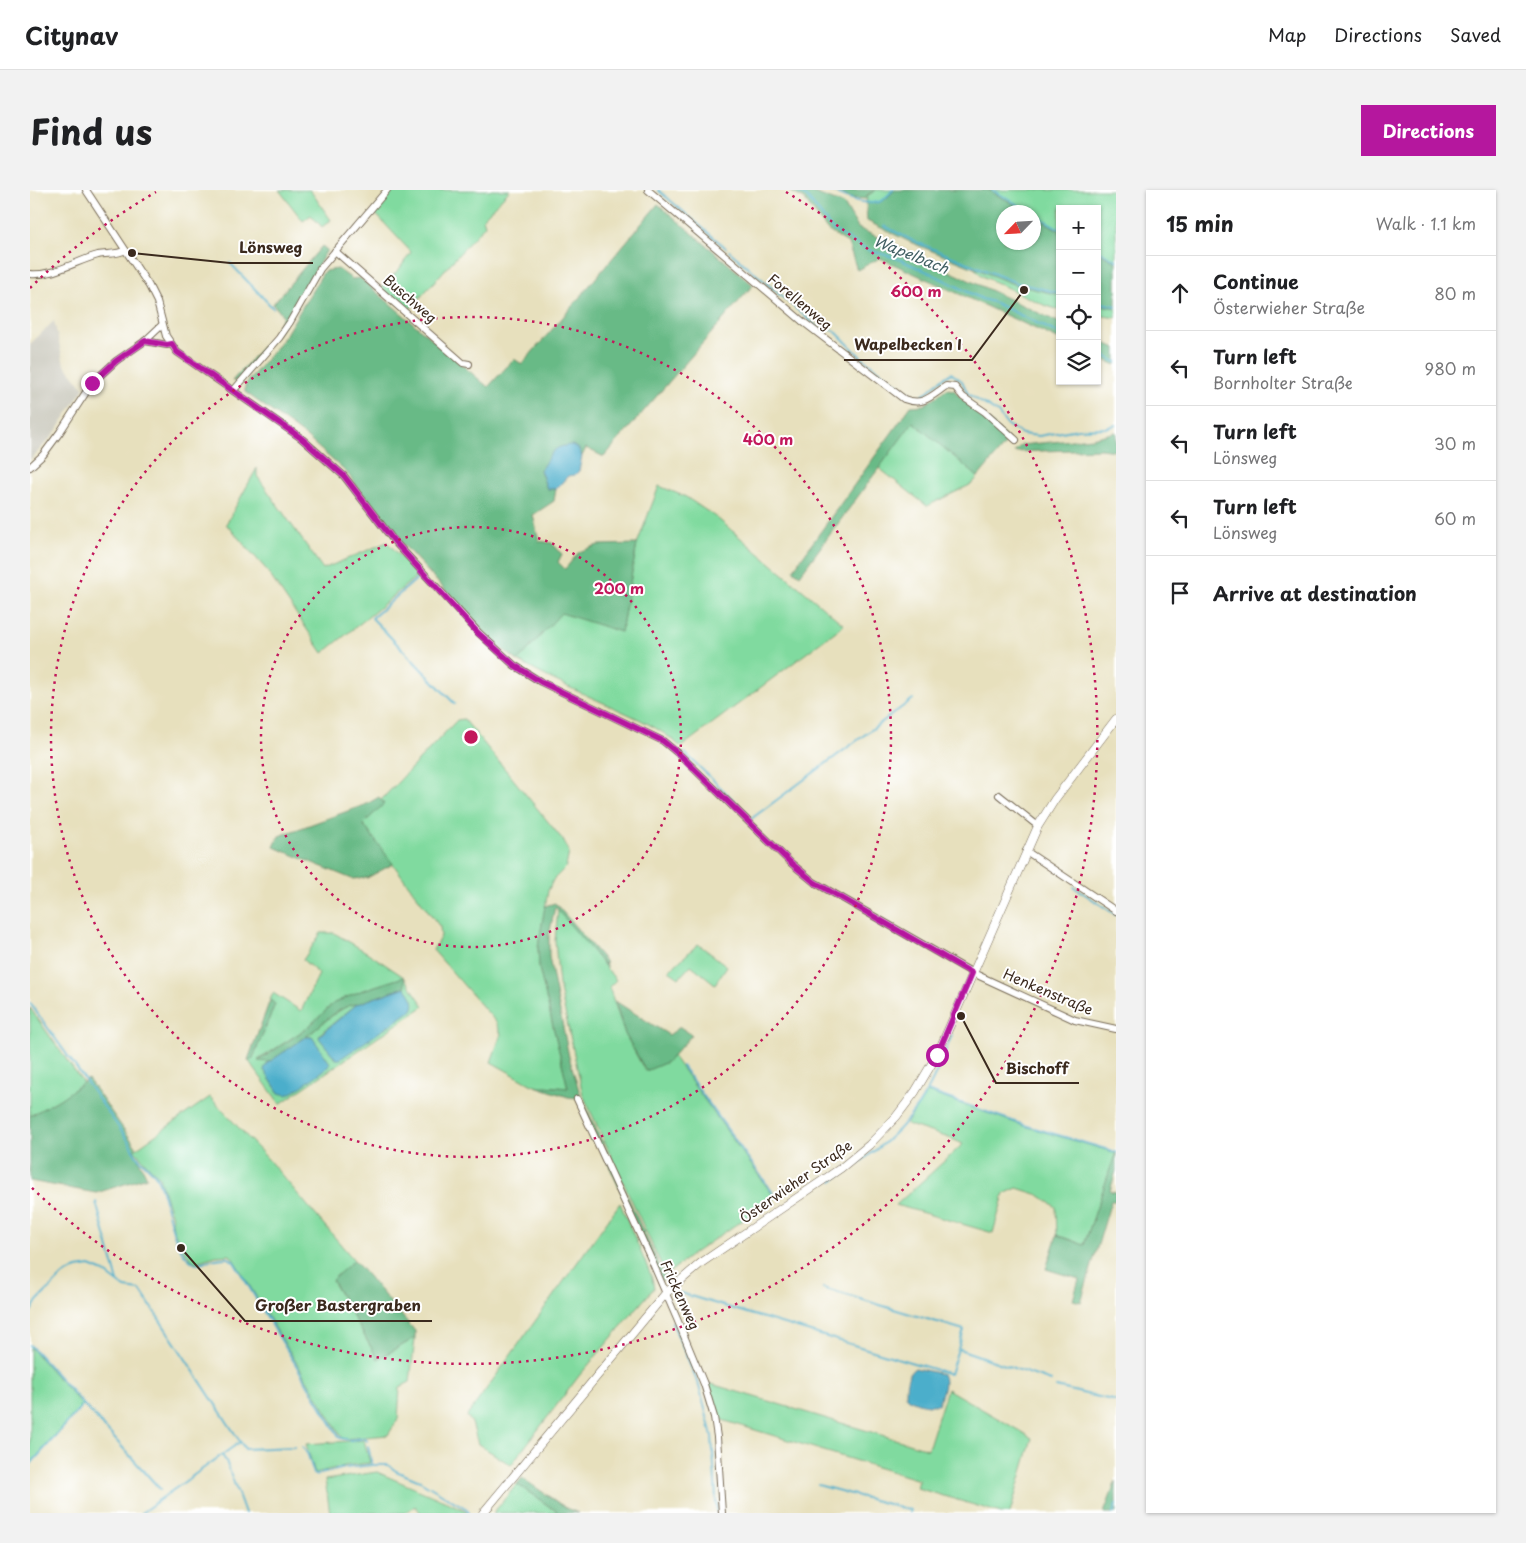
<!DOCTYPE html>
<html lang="en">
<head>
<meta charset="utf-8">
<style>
  body { margin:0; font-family:"Playpen Sans",sans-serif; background:#f2f2f2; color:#202124 }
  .controls { position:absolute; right:15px; top:15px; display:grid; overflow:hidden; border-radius:0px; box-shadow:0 1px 4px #0004 }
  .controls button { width:45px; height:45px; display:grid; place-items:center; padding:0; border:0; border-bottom:1px solid #e0e0e0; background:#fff; color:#202124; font:25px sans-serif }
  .compass { position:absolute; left:966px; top:15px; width:45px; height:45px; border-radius:50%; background:#fff; box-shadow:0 1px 4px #0004; rotate:245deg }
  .stop { position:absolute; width:15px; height:15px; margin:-11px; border:4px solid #b5179e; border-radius:50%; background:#fff }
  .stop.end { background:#b5179e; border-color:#fff; box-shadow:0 1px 5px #0008 }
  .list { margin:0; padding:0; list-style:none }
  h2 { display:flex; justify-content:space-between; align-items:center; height:65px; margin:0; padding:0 20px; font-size:21px }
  h2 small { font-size:16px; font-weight:400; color:#757577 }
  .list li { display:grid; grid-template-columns:32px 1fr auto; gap:15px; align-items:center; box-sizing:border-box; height:75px; padding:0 20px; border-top:1px solid #e0e0e0 }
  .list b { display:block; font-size:19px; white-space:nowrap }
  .list p { margin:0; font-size:16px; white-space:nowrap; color:#757577 }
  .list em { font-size:16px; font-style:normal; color:#757577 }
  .icon { flex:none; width:28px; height:28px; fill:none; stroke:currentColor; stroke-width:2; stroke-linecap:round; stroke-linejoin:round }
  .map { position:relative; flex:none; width:1086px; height:1323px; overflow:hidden; border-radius:0px }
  header { display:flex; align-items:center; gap:30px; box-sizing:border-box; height:70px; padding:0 25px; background:#fff; border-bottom:1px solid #e0e0e0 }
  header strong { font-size:24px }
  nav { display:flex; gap:28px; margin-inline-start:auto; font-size:18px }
  .intro { display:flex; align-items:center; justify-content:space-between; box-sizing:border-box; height:120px; padding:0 30px }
  h1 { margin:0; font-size:35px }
  .button { padding:12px 22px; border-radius:0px; background:#b5179e; color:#fff; font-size:18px; font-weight:700 }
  main { display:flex; gap:30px; padding:0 30px }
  aside { flex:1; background:#fff; border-radius:0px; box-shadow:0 1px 4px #0004 }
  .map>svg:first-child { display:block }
  .industrial { fill:#c6c5b8 }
  .green { fill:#80da9f; stroke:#5e825e; fill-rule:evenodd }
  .forest { fill:#68ba86; stroke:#527252 }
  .water { fill:#4caecb; stroke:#446c74 }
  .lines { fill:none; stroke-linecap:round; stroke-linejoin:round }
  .stream { stroke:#4caecb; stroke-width:2 }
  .minor-casing { stroke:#776a56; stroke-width:8 }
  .tertiary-casing { stroke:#776a56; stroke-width:9 }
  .minor { stroke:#fff; stroke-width:6 }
  .tertiary { stroke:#fff; stroke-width:8 }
  .route { stroke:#b5179e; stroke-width:6 }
  .ring { fill:none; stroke:#c2185b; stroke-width:2.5; stroke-dasharray:2.5 5 }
  .labels { text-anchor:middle; stroke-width:4; stroke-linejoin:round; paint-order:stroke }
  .street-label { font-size:14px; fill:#3b2a1e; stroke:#fff }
  .water-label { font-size:15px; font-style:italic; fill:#425f63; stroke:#fff }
  .centre { fill:#c2185b; stroke:#fff; stroke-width:2.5 }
  .ring-label { font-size:15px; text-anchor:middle; font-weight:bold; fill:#c2185b; stroke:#fff; stroke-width:4; stroke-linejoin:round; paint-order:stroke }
  .leader { fill:none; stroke:#3b2a1e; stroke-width:2 }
  .callout-dot { fill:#3b2a1e; stroke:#fff; stroke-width:2 }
  .callout-label { font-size:15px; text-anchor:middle; font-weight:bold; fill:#3b2a1e; stroke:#fff; stroke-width:4; stroke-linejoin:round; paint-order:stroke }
</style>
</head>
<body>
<header>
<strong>Citynav</strong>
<nav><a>Map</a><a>Directions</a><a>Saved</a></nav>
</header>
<div class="intro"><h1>Find us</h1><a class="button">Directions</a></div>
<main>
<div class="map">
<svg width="1086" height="1323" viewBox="0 0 1086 1323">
  <rect width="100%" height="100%" fill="#fff"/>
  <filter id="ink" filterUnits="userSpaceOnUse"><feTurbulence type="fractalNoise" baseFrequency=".02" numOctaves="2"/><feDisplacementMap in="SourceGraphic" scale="10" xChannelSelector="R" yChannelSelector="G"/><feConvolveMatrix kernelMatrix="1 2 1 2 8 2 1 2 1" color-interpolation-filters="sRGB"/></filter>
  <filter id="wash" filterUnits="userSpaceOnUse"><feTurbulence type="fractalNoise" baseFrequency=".0096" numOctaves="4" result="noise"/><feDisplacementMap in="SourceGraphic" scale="20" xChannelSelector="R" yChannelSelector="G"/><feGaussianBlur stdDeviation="1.12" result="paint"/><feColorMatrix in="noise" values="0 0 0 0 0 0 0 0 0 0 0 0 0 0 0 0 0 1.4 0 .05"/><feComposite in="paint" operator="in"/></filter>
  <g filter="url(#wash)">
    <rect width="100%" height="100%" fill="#e7e0bd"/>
    <path class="industrial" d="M24 131 34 174 54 198 24 244 0 270V154Z"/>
    <g class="green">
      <path d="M249 0H280L301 30 292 37 281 25 273 31Z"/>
      <path d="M363 0H480L453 28 455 35 378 121 351 98 370 78 381 62 343 21Z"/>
      <path d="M846 0H865C855 10 851 15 836 13L837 6Z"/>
      <path d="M958 0H1086V72L1067 62V19H1030V41L1004 26V22H998Z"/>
      <path d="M943 77 986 95 1030 105V120L1016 116 952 86Z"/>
      <path d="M1067 114 1086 118V128L1067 125Z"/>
      <path d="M883 231 948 287 942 294 897 316 849 278Z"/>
      <path d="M227 278V286L293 379 357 352 388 385 342 424 293 463 235 378 196 334Z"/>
      <path d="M629 296 656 307 687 328 814 435 651 557C630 537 604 527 578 515 547 501 517 488 488 471L531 422 591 442 607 354Z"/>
      <path d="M434 529 533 650 539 662 536 677 523 690 518 701 508 757 509 778 538 898 502 895 461 872 471 844 466 832 403 760 411 746 410 737 333 634 353 614 351 610 427 530Z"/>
      <path d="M528 719 586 790 579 797 595 844 615 881 637 872 643 866 745 1008 664 1063 636 1085 553 905 529 795 525 751Z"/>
      <path d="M291 743H304L338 763 374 787 394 816 250 914 218 870H222L245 814 240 810 243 803 271 821 289 784 273 770ZM374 787 375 797 383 810 306 869 289 847 291 843 327 814C312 814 288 838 276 847H282L249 903 234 880 235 877 239 872 228 870 277 838 304 813 333 800Z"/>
      <path d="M668 754 697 776 685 794 661 775 649 788 639 781Z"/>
      <path d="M0 818 53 893 30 909 0 926Z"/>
      <path d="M897 902 994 936 1086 963 1054 1055 1027 1045 1026 1017 1009 1005 987 998 974 1004 963 1043 866 1015 933 954 922 949 876 934Z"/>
      <path d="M180 907 237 968 324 1070 302 1091 348 1169 385 1148 380 1192 370 1197 368 1229 358 1245 313 1249 204 1070 200 1065 186 1066 166 1072 161 1069 151 1056 143 1039 141 1024 129 987 104 960Z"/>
      <path d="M590 1013 622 1088 624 1098 549 1186 481 1275 448 1254 442 1233 437 1226Z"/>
      <path d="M0 1157 52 1215 0 1274Z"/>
      <path d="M678 1193 898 1259 917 1199 1002 1248 980 1323H971L887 1298 889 1290 689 1229Z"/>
      <path d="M334 1250 340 1273 315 1276 285 1283 276 1254Z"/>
      <path d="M347 1282 435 1320 437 1323H391L385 1316 375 1323H300L295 1290Z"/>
      <path d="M487 1294 529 1323H463Z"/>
    </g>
    <g class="forest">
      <path d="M758 0H779L784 3 814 14 828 38 1030 133V150L850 68 827 80 818 53 798 41 774 9Z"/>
      <path d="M806 0H846L837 5V9L820 8Z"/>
      <path d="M865 0H958L998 22H974V52H1004V26L1030 41V105L986 95 880 52 837 31 836 13C851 15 855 10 865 0Z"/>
      <path d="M628 14 723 95 574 267 556 258 552 266 547 258 542 255 516 272 510 280 517 299H526L524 311 503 325 509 351 522 353 532 364 528 372 535 379 549 362 568 355 607 354 591 442 531 423 488 471 463 452 451 439 368 349 317 283 273 244 215 202V195L253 149 294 81 308 79 322 89 330 88 458 197 484 169 492 174 533 127Z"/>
      <path d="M292 56 297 60 251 139 206 191H202L242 146 253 126 243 114Z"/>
      <path d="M1067 62 1086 72V118L1067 114Z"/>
      <path d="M1067 150 1086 158V175L1067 167Z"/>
      <path d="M917 199 924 200 931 208 954 226 979 250 948 287 883 232 770 385 763 380 881 216 894 215Z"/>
      <path d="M1086 242V261L1070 259 984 262 991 255 1062 248Z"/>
      <path d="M349 607 354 614 333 634 363 674 337 688 322 689 244 657 249 646 337 614Z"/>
      <path d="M525 713 575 771 576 777 525 717 519 746V767L539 867 551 907 635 1088 632 1091 548 908 538 907 502 895 538 898 509 778 508 757 515 716Z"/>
      <path d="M374 787 375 797 327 814C311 814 289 837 277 846 266 854 255 862 244 869L239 872 228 871 277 838 304 813 333 800Z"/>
      <path d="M240 810 245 814 222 870H218Z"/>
      <path d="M585 811 639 845 650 837 662 845 637 872 616 881 595 844Z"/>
      <path d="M58 889 107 958 104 960 117 987 66 1003 0 991V926L30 909Z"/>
      <path d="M1086 962V981L1080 1001 1086 1002V1011H1081L1051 1112 1043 1110 1049 1089 1016 1079 1027 1045 1054 1055Z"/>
      <path d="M324 1070 385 1141V1148L348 1169 302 1090Z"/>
      <path d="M492 1288 536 1318 548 1323H529L487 1294Z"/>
      <path d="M1086 1291V1323H1074Z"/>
    </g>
    <g class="water">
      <path d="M542 255 548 258 552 266 549 281 545 285 538 286 526 299H517L510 280C521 265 521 256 542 255Z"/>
      <path d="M375 797C380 804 387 812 382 820L310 869H306L289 848 291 844 327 814Z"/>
      <path d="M276 847H282L300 873 297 878 265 901 257 905 249 903 234 880 235 877 239 872Z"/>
      <path d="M885 1178 912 1184C917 1193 911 1205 908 1214 899 1217 882 1213 876 1206 876 1195 876 1184 885 1178Z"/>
    </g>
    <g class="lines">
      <g class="stream">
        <path d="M628 0 696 58"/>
        <path d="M765 0 777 7 803 40 838 60 866 68 900 83 952 109 963 112 1030 144"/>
        <path d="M799 0C810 5 838 18 851 11 855 9 859 4 863 0"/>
        <path d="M962 0 1001 22"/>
        <path d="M1004 24 1030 39"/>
        <path d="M854 36 881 50 987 93 1030 103"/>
        <path d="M1067 60 1086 70"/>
        <path d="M699 61 785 135 791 139H799L805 141 831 167 887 209 890 208 912 189 921 183 932 191 938 204 968 223 977 235 992 244 1009 246 1048 239 1075 238 1086 235"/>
        <path d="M200 73 243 118"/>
        <path d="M1067 112 1086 116"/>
        <path d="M1067 162 1086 172"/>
        <path d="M390 386 342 428 425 514"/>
        <path d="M655 563 718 624"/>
        <path d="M721 629 883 509"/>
        <path d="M1044 697 1086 725"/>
        <path d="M0 813 100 953C104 970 122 976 128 990 140 1015 139 1060 166 1074 178 1071 187 1067 199 1068L204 1072 310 1248 320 1250 335 1248 337 1251"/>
        <path d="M652 876 746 1007"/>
        <path d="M897 901 994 935 1086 962"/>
        <path d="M802 991C839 967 875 941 897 901 907 884 914 863 922 845"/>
        <path d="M66 1012 88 1092"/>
        <path d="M647 1102 920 1184 934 1140 793 1098"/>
        <path d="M0 1123 7 1111 33 1085 47 1078 60 1076 74 1082 95 1098 110 1100 215 1259 265 1257"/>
        <path d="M642 1132 669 1196 682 1246 687 1323"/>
        <path d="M0 1155 130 1299"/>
        <path d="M929 1159 1021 1191"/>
        <path d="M1026 1197 1086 1211"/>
        <path d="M338 1256 342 1275H358L366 1281 390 1291 437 1319 439 1323"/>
        <path d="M273 1257 278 1265 284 1284 286 1285 315 1278 342 1275"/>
        <path d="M192 1265 196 1271 215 1323"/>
        <path d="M0 1275 53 1215"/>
        <path d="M788 1295 880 1320 879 1323"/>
        <path d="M111 1323 210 1252"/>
        <path d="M1083 1323 1086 1314"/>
      </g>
    </g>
  </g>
  <g filter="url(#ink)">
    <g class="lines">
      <defs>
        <g id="minor">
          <path d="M56 0 119 96 127 112 136 146 147 162 271 248 314 286 364 351 449 443 484 475 511 492 633 551 651 566 761 673 784 692 943 783 1045 830 1086 839"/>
          <path d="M618 0 772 131 874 209C893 216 900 207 916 196L925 197 933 207 955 222 986 250"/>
          <path d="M305 61 433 173 439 174"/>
          <path d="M0 84C24 86 46 71 68 65 77 63 88 65 95 60"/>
          <path d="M115 151 137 155 141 154"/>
          <path d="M204 200 249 148 260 132 290 79 357 0"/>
          <path d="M0 277 13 265 30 242 62 193 86 171 115 151 132 135"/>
          <path d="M969 605 1008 636"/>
          <path d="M996 661 1086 721"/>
          <path d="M547 909 621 1069 647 1129 674 1194 684 1227 687 1247 692 1323"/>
        </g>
        <path id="tertiary" d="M453 1323 636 1103 671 1073 811 978 839 955 866 927 885 902 907 865 1008 636 1025 609 1086 529"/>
      </defs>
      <use href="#minor" class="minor-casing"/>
      <use href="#tertiary" class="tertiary-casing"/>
      <use href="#minor" class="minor"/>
      <use href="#tertiary" class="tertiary"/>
    </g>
  </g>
  <g class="lines" filter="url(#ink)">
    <path class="route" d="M62 193 86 171 115 151 137 155 142 154 147 162 271 248 314 286 364 351 448 443 484 475 511 492 633 551 651 566 761 673 784 692 942 783 907 865"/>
  </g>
  <g class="ring">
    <circle cx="441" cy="547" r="210"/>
    <circle cx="441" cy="547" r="420"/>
    <path d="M0 98A629 629 0 0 1 126 2M756 2A629 629 0 1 1 0 996"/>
  </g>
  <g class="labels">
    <g class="street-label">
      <text transform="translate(380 109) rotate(41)" y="5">Buschweg</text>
      <text transform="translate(770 112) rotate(40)" y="5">Forellenweg</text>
      <text transform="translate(1018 802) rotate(23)" y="5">Henkenstraße</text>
      <text transform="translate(766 992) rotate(-35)" y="5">Österwieher Straße</text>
      <text transform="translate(650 1105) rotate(66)" y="5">Frickenweg</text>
    </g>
    <g class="water-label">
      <text transform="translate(881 65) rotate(22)" y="5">Wapelbach</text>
    </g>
  </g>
  <circle cx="441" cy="547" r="8" class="centre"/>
  <g class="ring-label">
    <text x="886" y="107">600 m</text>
    <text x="738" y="255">400 m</text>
    <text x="589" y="404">200 m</text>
  </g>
  <path class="leader" d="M102 63L200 73H283M994 100L942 170H814M931 826L966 893H1049M151 1058L215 1131H402"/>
  <g class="callout-dot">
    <circle cx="102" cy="63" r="5"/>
    <circle cx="994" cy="100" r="5"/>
    <circle cx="931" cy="826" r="5"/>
    <circle cx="151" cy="1058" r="5"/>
  </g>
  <g class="callout-label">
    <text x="241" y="63">Lönsweg</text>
    <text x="878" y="160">Wapelbecken I</text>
    <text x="1007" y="884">Bischoff</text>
    <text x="308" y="1121">Großer Bastergraben</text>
  </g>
</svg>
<div class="controls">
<button>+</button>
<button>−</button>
<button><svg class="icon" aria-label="locate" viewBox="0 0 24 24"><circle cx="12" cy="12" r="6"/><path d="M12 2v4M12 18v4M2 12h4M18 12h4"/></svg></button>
<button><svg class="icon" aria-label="layers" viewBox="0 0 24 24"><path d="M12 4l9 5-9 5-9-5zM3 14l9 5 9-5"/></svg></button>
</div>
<svg class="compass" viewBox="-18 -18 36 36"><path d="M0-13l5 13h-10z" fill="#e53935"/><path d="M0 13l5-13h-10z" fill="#757577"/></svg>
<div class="stop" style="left:907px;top:865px"></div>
<div class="stop end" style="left:62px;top:193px"></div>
</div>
<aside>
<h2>15 min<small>Walk · 1.1 km</small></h2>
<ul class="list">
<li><svg class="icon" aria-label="ahead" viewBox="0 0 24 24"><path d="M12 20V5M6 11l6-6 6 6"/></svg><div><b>Continue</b><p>Österwieher Straße</p></div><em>80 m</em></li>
<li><svg class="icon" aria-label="left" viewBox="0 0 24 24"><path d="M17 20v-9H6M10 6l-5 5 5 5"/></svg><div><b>Turn left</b><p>Bornholter Straße</p></div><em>980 m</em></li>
<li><svg class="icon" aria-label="left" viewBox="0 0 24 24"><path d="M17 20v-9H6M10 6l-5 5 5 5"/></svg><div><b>Turn left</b><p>Lönsweg</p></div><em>30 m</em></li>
<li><svg class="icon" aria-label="left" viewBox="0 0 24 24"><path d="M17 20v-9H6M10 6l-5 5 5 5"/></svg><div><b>Turn left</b><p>Lönsweg</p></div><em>60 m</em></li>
<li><svg class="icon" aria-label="arrive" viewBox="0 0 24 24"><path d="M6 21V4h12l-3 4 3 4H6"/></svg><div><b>Arrive at destination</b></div></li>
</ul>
</aside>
</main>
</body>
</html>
